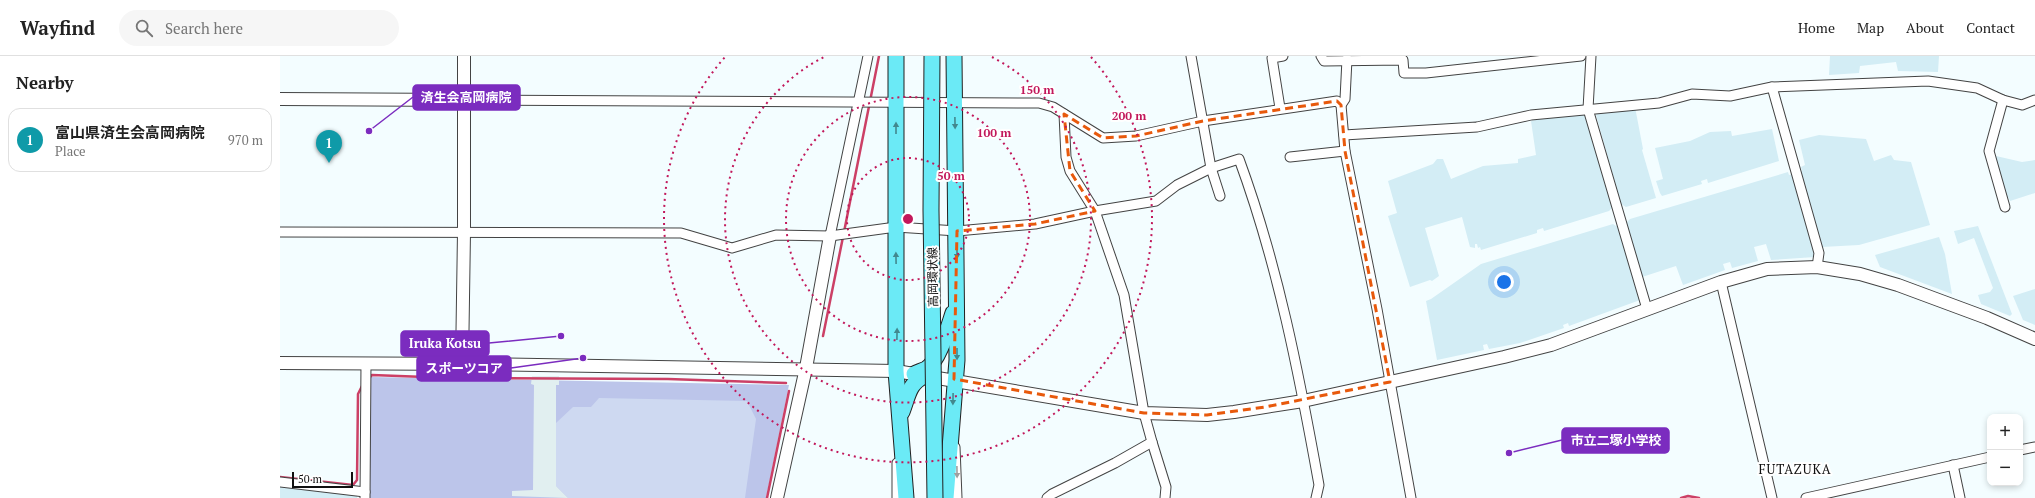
<!DOCTYPE html>
<html lang="en">
<head>
<meta charset="utf-8">
<style>
  body { margin:0; font-family:"PT Serif","Noto Sans JP",serif; background:#f6f6f6; color:#222 }
  .controls { position:absolute; right:12px; bottom:12px; display:grid; overflow:hidden; border-radius:8px; box-shadow:0 2px 6px #0003 }
  .controls button { width:36px; height:36px; display:grid; place-items:center; padding:0; border:0; border-bottom:1px solid #e0e0e0; background:#fff; color:#222; font:20px sans-serif }
  .scale { position:absolute; left:12px; bottom:10px; width:61px; box-sizing:border-box; padding-left:4px; border:2px solid #101010; border-top:0; font-size:11px; line-height:14px; white-space:nowrap; color:#101010; -webkit-text-stroke:3px #fff; paint-order:stroke }
  .you { position:absolute; left:1224px; top:226px; width:14px; height:14px; margin:-10px; border:3px solid #fff; border-radius:50%; background:#1a73e8; box-shadow:0 0 0 6px #1a73e833 }
  .badge { display:grid; place-items:center; width:26px; height:26px; border-radius:50%; background:#7c3aed; color:#fff; font-size:13px; font-weight:700 }
  .pin { position:absolute; translate:-50% -33px; filter:drop-shadow(0 1px 2px #0008) }
  .pin::after { content:''; position:absolute; top:21px; width:14px; height:12px; background:inherit; clip-path:polygon(0 0,100% 0,50% 100%) }
  .list { margin:0; padding:0; list-style:none }
  h2 { display:flex; justify-content:space-between; align-items:center; height:52px; margin:0; padding:0 16px; font-size:17px }
  h2 small { font-size:13px; font-weight:400; color:#767676 }
  .list li { display:grid; grid-template-columns:26px 1fr auto; gap:12px; align-items:center; box-sizing:border-box; height:64px; margin:0 8px 8px; padding:0 8px; border:1px solid #e0e0e0; border-radius:12px }
  .list b { display:block; font-size:15px; white-space:nowrap }
  .list p { margin:0; font-size:13px; white-space:nowrap; color:#767676 }
  .list em { font-size:13px; font-style:normal; color:#767676 }
  .icon { flex:none; width:22px; height:22px; fill:none; stroke:currentColor; stroke-width:2; stroke-linecap:round; stroke-linejoin:round }
  .map { position:relative; flex:none; width:1755px; height:442px; overflow:hidden }
  header { display:flex; align-items:center; gap:24px; box-sizing:border-box; height:56px; padding:0 20px; background:#fff; border-bottom:1px solid #e0e0e0 }
  header strong { font-size:19px }
  nav { display:flex; gap:22px; margin-inline-start:auto; font-size:14px }
  .search { width:280px; height:36px; background:#f6f6f6; display:flex; align-items:center; gap:10px; box-sizing:border-box; padding:0 14px; border-radius:22px; color:#767676; font-size:15px }
  main { display:flex }
  aside { flex:1; background:#fff }
  .map>svg:first-child { display:block }
  .farmland { fill:#d3edf5 }
  .green { fill:#bcc5ea }
  .pitch { fill:#ced9f1 }
  .plaza { fill:#e1eff0 }
  .lines { fill:none; stroke-linecap:round; stroke-linejoin:round }
  .stream { stroke:#cc4066; stroke-width:2.5 }
  .minor-casing { stroke:#434343; stroke-width:11 }
  .tertiary-casing { stroke:#434343; stroke-width:14 }
  .primary-casing { stroke:#212121; stroke-width:17 }
  .minor { stroke:#fff; stroke-width:9 }
  .tertiary { stroke:#fff; stroke-width:12 }
  .primary { stroke:#6beaf6; stroke-width:15 }
  .primary-bridge-casing { stroke:#212121; stroke-width:17; stroke-linecap:butt }
  .primary-bridge { stroke:#6beaf6; stroke-width:15 }
  .oneway { fill:#42888e }
  .oneway2 { fill:#9f9f9f }
  .marked { fill:none; stroke:#e8590c; stroke-width:3; stroke-dasharray:8 5; stroke-linejoin:round }
  .ring { fill:none; stroke:#c2185b; stroke-width:2; stroke-dasharray:2 4 }
  .labels { text-anchor:middle; stroke-width:4; stroke-linejoin:round; paint-order:stroke }
  .street-label { font-size:12px; fill:#101010; stroke:#fff }
  .neighbourhood-label { font-size:13px; letter-spacing:1px; fill:#101010; stroke:#fff }
  .centre { fill:#c2185b; stroke:#fff; stroke-width:2 }
  .ring-label { font-size:12px; text-anchor:middle; font-weight:bold; fill:#c2185b; stroke:#fff; stroke-width:4; stroke-linejoin:round; paint-order:stroke }
  .leader { fill:none; stroke:#7b2cbf; stroke-width:1.5 }
  .callout-dot { fill:#7b2cbf; stroke:#fff; stroke-width:1.5 }
  .callout { fill:#7b2cbf; stroke:#7b2cbf; stroke-width:1.5 }
  .callout-label { font-size:13px; text-anchor:middle; font-weight:bold; fill:#fff }
</style>
</head>
<body>
<header>
<strong>Wayfind</strong>
<div class="search"><svg class="icon" aria-label="search" viewBox="0 0 24 24"><circle cx="10" cy="10" r="6"/><path d="M15 15l6 6"/></svg>Search here</div>
<nav><a>Home</a><a>Map</a><a>About</a><a>Contact</a></nav>
</header>
<main>
<aside>
<h2>Nearby<small></small></h2>
<ul class="list">
<li><span class="badge" style="background:#0f9aa8">1</span><div><b>富山県済生会高岡病院</b><p>Place</p></div><em>970 m</em></li>
</ul>
</aside>
<div class="map">
<svg width="1755" height="442" viewBox="0 0 1755 442">
  <rect width="100%" height="100%" fill="#f3fdff"/>
  <g class="farmland">
    <path d="M1550 0H1659L1658 16 1618 15 1616 6 1580 10 1579 17 1549 19Z"/>
    <path d="M1355 51 1363 93 1362 94 1376 142 1346 151 1341 148 1316 59 1318 55Z"/>
    <path d="M1302 57 1307 59 1332 152 1329 155 1264 175 1263 172 1257 174V177L1201 194 1200 191 1198 192 1197 188H1195V192L1190 191 1182 161 1145 172 1159 220 1152 225 1150 224 1130 231 1108 160 1117 157 1108 125 1153 108 1157 103H1163L1171 123 1203 110 1238 107V103L1256 99 1251 65 1255 64 1256 62Z"/>
    <path d="M1492 73 1499 105 1428 127 1427 123 1421 125 1422 128 1382 140 1380 137 1376 125 1383 123 1375 92 1410 85 1430 76 1451 75 1452 80Z"/>
    <path d="M1539 79 1586 83 1594 105 1611 99 1614 104 1631 106 1650 169 1579 189 1542 191 1520 116 1522 115 1521 111 1525 109 1519 84Z"/>
    <path d="M1716 100 1742 106 1755 104V137L1730 145 1728 141 1726 142 1715 105Z"/>
    <path d="M1508 116 1509 119 1512 118 1535 201 1491 204 1486 188 1474 191 1478 205 1452 212 1450 206 1443 208 1445 214 1403 229 1396 210 1362 221 1346 167 1350 163Z"/>
    <path d="M1333 168 1336 170 1338 168 1360 244 1289 270 1288 267 1283 269 1284 272 1240 287 1209 293 1207 288 1203 289 1204 294 1157 304 1146 245 1151 243 1201 208Z"/>
    <path d="M1698 170 1732 258 1730 260 1701 248 1698 239 1710 236 1713 232 1694 182 1678 188 1674 175Z"/>
    <path d="M1659 181 1665 198 1672 238 1600 211 1595 199Z"/>
    <path d="M1755 233V269L1743 264 1733 240Z"/>
    <path d="M0 429 77 437V442H0Z"/>
  </g>
  <path class="green" d="M91 321 509 329 486 442H88Z"/>
  <path class="pitch" d="M319 342 467 345 476 363 465 442H288L276 430V367L293 351H311Z"/>
  <path class="plaza" d="M252 320H279V329H276V430L288 442 232 440V435L253 434 254 329 251 328Z"/>
  <g class="lines">
    <g class="stream">
      <path d="M564 176 599 0"/>
      <path d="M543 280 563 181"/>
      <path d="M191 322 388 323 506 327"/>
      <path d="M88 323 92 319 172 322"/>
      <path d="M0 421 73 429 77 424 78 338 83 328"/>
      <path d="M487 442 509 335"/>
      <path d="M1401 442 1408 440 1419 442"/>
    </g>
    <defs>
      <g id="minor">
        <path d="M911 0 931 112 940 140"/>
        <path d="M1041 0 1044 5 1123 4 1124 17H1146L1301 0"/>
        <path d="M1311 0 1308 53 1367 253"/>
        <path d="M1492 31 1539 197 1537 211"/>
        <path d="M183 44 759 47 773 51 823 82 856 80 923 65 1057 45 1061 49 1065 95 1097 253 1131 442"/>
        <path d="M1723 44 1709 95 1725 151"/>
        <path d="M1061 49 1065 43 1067 3"/>
        <path d="M1000 52 992 2 1003 0"/>
        <path d="M1064 79 1197 71 1251 59 1379 47 1412 38 1450 40 1492 31 1648 25 1697 32 1723 44 1742 49 1755 44"/>
        <path d="M1010 101 1065 95"/>
        <path d="M0 176 401 177 452 192 496 179 550 180 616 171 677 175 755 168 815 155 876 145 897 129 931 112 959 103C998 209 1019 318 1039 429L1036 442"/>
        <path d="M550 180 588 0"/>
        <path d="M1441 226 1492 442"/>
        <path d="M872 386 886 431 885 442"/>
        <path d="M675 391 677 442"/>
        <path d="M1740 394 1755 391"/>
        <path d="M617 407V442"/>
        <path d="M1673 409 1680 442"/>
        <path d="M0 426 85 436"/>
        <path d="M85 442 86 307"/>
        <path d="M767 442 772 438 835 407 872 386 864 357 844 239 815 155 790 115 786 101 784 58"/>
        <path d="M1526 442 1710 401"/>
      </g>
      <g id="tertiary">
        <path d="M0 43 183 44"/>
        <path d="M0 307 197 308 616 315 864 357 927 359 954 356 1023 345 1224 301 1271 289 1441 226 1487 213 1537 211 1580 218 1618 229 1707 262 1755 283"/>
        <path d="M182 308 184 176V0"/>
        <path d="M497 442 526 312 550 180"/>
      </g>
      <g id="primary">
        <path d="M616 0V315L626 442"/>
        <path d="M634 318C637 316 642 315 646 313 659 305 668 272 673 257"/>
        <path d="M622 356C629 338 628 328 646 319"/>
        <path d="M666 442 677 304 674 0"/>
      </g>
    </defs>
    <use href="#minor" class="minor-casing"/>
    <use href="#tertiary" class="tertiary-casing"/>
    <use href="#primary" class="primary-casing"/>
    <use href="#minor" class="minor"/>
    <use href="#tertiary" class="tertiary"/>
    <use href="#primary" class="primary"/>
    <defs>
      <path id="primary-bridge" d="M652 0 651 154 655 442"/>
    </defs>
    <use href="#primary-bridge" class="primary-bridge-casing"/>
    <use href="#primary-bridge" class="primary-bridge"/>
  </g>
  <defs><path id="oneway-solid" d="M-6-.8H1V-3.2L6.5 0L1 3.2V.8H-6Z"/></defs>
  <g class="oneway">
    <use href="#oneway-solid" transform="translate(675 67) rotate(89)"/>
    <use href="#oneway-solid" transform="translate(616 72) rotate(-90)"/>
    <use href="#oneway-solid" transform="translate(677 197) rotate(90)"/>
    <use href="#oneway-solid" transform="translate(616 202) rotate(-91)"/>
    <use href="#oneway-solid" transform="translate(617 278) rotate(-89)"/>
    <use href="#oneway-solid" transform="translate(677 298) rotate(90)"/>
    <use href="#oneway-solid" transform="translate(673 343) rotate(91)"/>
  </g>
  <use class="oneway2" href="#oneway-solid" transform="translate(677 416) rotate(89)"/>
  <path class="marked" d="M1057 45 1061 49 1065 95 1110 326 985 351 927 359 864 357 674 323 677 175 755 168 815 155 790 115 784 58 823 82 856 80 923 65Z"/>
  <g class="ring">
    <circle cx="628" cy="163" r="61"/>
    <circle cx="628" cy="163" r="122"/>
    <path d="M712 1A183 183 0 1 1 544 1"/>
    <path d="M811 1A244 244 0 1 1 445 1"/>
  </g>
  <g class="labels">
    <g class="street-label">
      <text transform="translate(653 221) rotate(-91)" y="4">高岡環状線</text>
    </g>
    <g class="neighbourhood-label">
      <text x="1515" y="418">FUTAZUKA</text>
    </g>
  </g>
  <circle cx="628" cy="163" r="6" class="centre"/>
  <g class="ring-label">
    <text x="757" y="38">150 m</text>
    <text x="849" y="64">200 m</text>
    <text x="714" y="81">100 m</text>
    <text x="671" y="124">50 m</text>
  </g>
  <path class="leader" d="M89 75L133 41M281 280L209 287M303 302L231 312M1229 397L1282 384"/>
  <g class="callout-dot">
    <circle cx="89" cy="75" r="4"/>
    <circle cx="281" cy="280" r="4"/>
    <circle cx="303" cy="302" r="4"/>
    <circle cx="1229" cy="397" r="4"/>
  </g>
  <g class="callout">
    <rect x="133" y="29" width="107" height="25" rx="4"/>
    <rect x="121" y="275" width="88" height="25" rx="4"/>
    <rect x="137" y="300" width="94" height="25" rx="4"/>
    <rect x="1282" y="372" width="107" height="25" rx="4"/>
  </g>
  <g class="callout-label">
    <text x="186" y="46">済生会高岡病院</text>
    <text x="165" y="292">Iruka Kotsu</text>
    <text x="184" y="317">スポーツコア</text>
    <text x="1336" y="389">市立二塚小学校</text>
  </g>
</svg>
<div class="controls">
<button>+</button>
<button>−</button>
</div>
<div class="scale">50 m</div>
<div class="you"></div>
<div class="pin badge" style="left:49px;top:107px;background:#0f9aa8">1</div>
</div>
</main>
</body>
</html>
